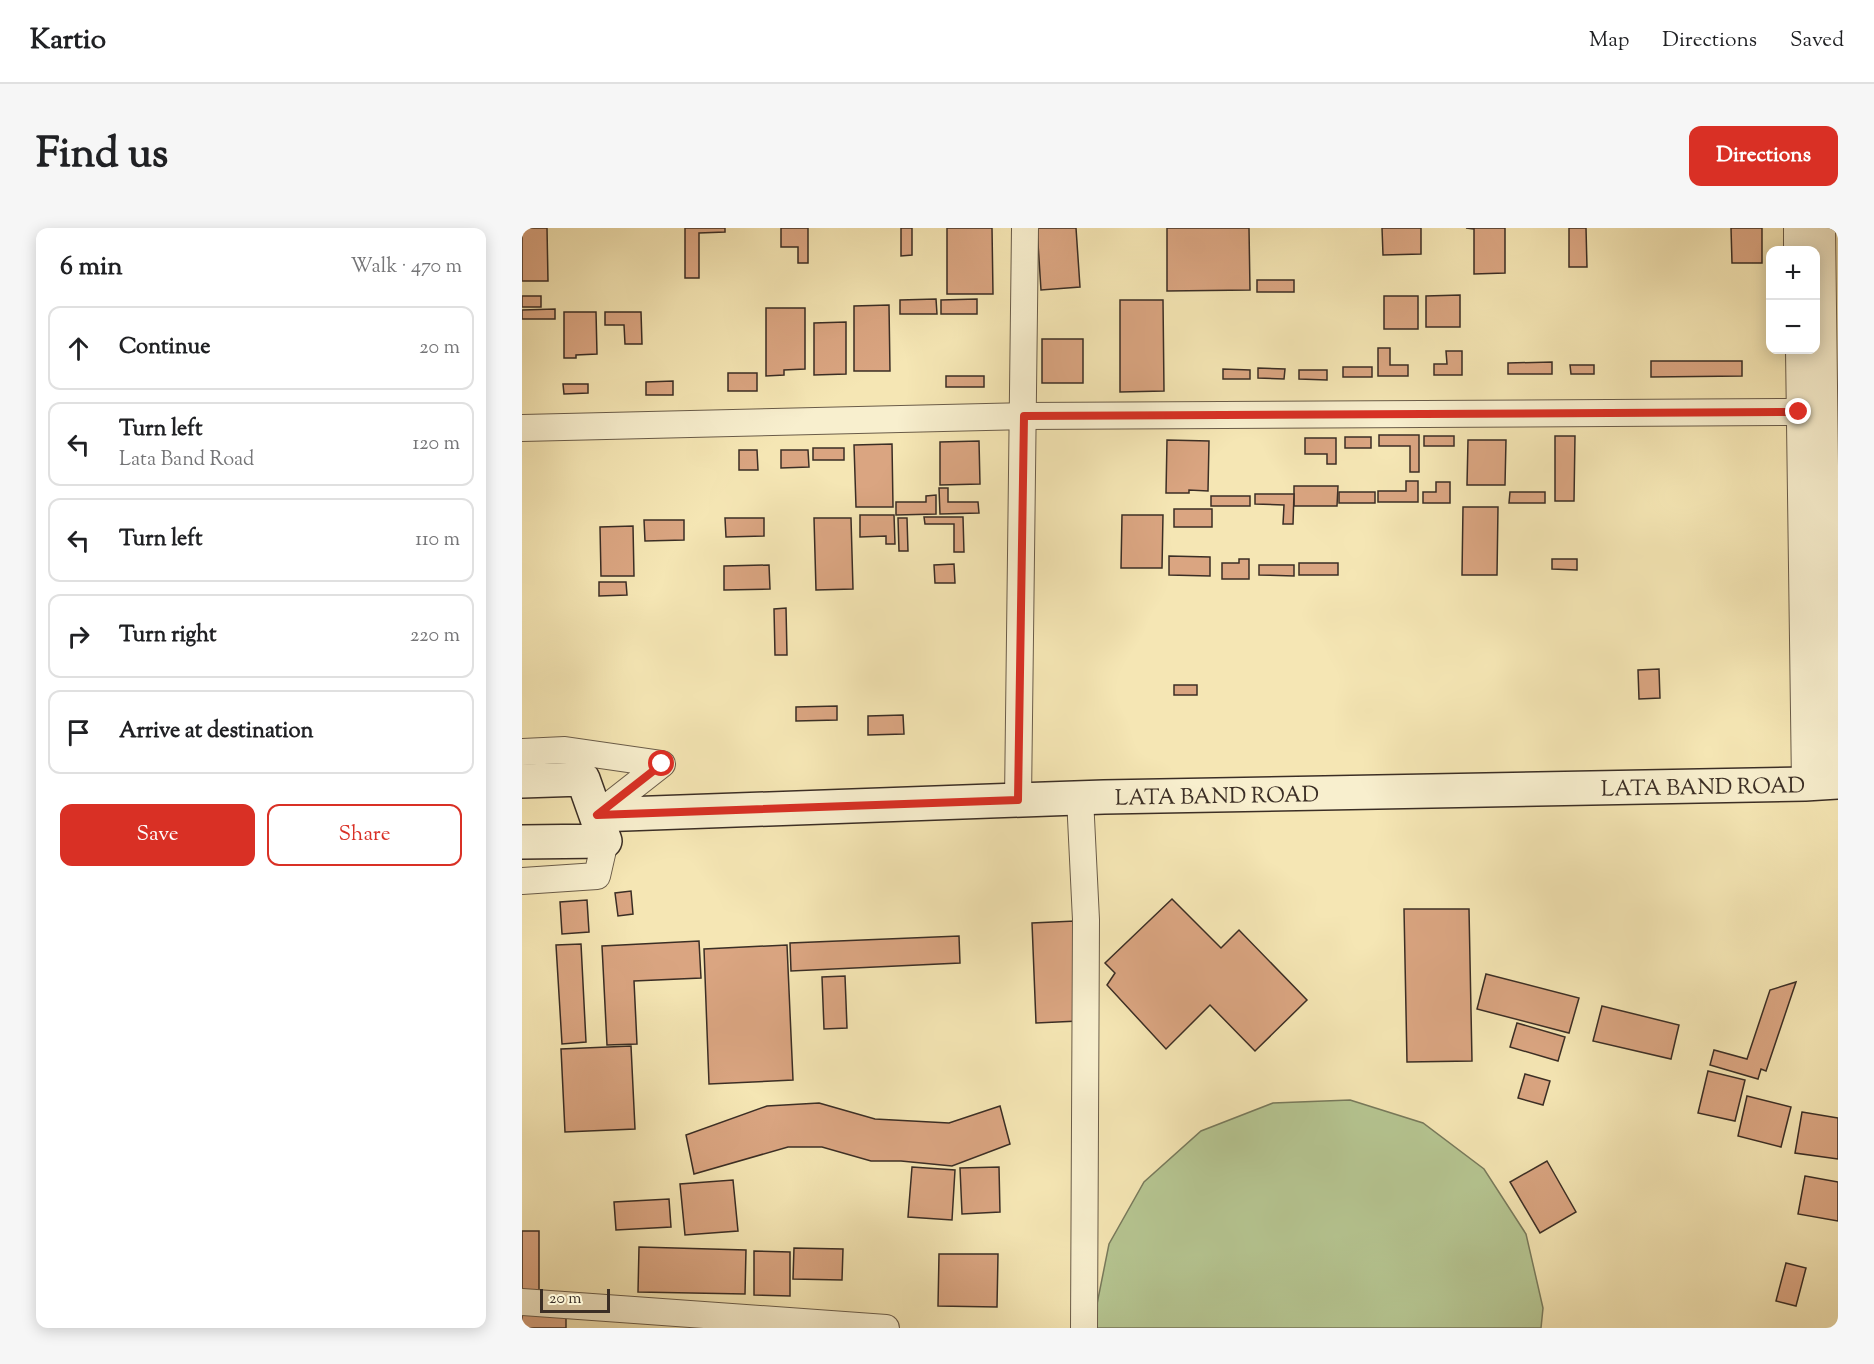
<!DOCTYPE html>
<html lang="en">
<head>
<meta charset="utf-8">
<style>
  body { margin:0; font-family:"Sorts Mill Goudy",serif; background:#f6f6f6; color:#202124 }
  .controls { position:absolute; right:18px; top:18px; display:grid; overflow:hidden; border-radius:12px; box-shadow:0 3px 15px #0003 }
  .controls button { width:54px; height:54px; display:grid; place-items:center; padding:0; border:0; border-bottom:2px solid #e0e0e0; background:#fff; color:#202124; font:30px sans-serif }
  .scale { position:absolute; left:18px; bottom:15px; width:70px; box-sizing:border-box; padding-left:6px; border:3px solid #3b2e25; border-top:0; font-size:16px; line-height:21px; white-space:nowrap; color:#3b2e25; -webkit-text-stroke:4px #f8efce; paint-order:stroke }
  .stop { position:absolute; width:18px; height:18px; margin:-14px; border:4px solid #d93025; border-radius:50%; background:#fff }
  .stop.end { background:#d93025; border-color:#fff; box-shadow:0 2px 6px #0008 }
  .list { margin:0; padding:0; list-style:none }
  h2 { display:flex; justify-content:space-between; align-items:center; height:78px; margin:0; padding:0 24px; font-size:26px }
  h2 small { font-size:20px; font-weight:400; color:#757577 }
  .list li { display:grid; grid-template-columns:39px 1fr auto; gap:18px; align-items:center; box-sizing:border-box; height:84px; margin:0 12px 12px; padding:0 12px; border:2px solid #e0e0e0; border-radius:12px }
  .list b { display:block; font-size:22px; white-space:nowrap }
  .list p { margin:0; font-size:20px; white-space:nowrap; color:#757577 }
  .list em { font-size:20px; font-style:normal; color:#757577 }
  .actions { display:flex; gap:12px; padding:18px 24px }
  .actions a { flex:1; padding:14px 0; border:2px solid #d93025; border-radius:12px; text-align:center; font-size:21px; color:#d93025 }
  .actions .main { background:#d93025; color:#fff }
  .icon { flex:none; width:33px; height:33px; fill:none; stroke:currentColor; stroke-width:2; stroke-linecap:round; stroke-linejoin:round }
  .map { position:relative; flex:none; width:1316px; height:1100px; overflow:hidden; border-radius:12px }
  header { display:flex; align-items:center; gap:36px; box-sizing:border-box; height:84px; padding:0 30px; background:#fff; border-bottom:2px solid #e0e0e0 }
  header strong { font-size:28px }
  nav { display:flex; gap:33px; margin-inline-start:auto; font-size:21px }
  .intro { display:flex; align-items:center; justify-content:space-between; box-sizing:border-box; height:144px; padding:0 36px }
  h1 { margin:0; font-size:42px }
  .button { padding:15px 27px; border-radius:12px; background:#d93025; color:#fff; font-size:21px; font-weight:700 }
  main { display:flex; gap:36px; padding:0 36px }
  aside { flex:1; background:#fff; border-radius:12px; box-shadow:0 3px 15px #0003 }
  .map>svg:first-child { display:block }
  .green { fill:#b6c692; stroke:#787a5c; stroke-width:1.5 }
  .building { fill:#daa581; stroke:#3b2e25; stroke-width:1.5 }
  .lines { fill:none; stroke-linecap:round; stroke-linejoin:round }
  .minor-casing { stroke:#6a5c49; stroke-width:28 }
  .secondary-casing { stroke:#3b2e25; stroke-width:36 }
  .minor { stroke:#f8efce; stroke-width:26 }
  .secondary { stroke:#f8efce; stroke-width:33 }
  .route { stroke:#d93025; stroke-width:8 }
  .labels { text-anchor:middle; stroke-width:5; stroke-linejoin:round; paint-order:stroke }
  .street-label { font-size:22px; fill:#3b2e25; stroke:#f8efce }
</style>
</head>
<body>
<header>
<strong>Kartio</strong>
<nav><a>Map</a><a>Directions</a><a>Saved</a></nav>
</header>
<div class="intro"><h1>Find us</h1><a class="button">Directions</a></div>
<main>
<aside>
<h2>6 min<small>Walk · 470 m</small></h2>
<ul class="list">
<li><svg class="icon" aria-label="ahead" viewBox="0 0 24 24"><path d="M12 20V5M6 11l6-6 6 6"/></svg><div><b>Continue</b></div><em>20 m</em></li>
<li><svg class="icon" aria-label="left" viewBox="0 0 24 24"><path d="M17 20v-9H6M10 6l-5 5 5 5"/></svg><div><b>Turn left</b><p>Lata Band Road</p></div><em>120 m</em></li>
<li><svg class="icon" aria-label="left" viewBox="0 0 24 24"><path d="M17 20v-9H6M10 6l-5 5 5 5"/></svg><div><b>Turn left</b></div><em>110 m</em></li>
<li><svg class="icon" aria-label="right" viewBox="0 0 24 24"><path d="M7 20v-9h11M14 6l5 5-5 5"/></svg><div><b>Turn right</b></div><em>220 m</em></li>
<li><svg class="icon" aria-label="arrive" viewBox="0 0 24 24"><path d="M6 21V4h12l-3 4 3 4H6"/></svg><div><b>Arrive at destination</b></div></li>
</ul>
<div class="actions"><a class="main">Save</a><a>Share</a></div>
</aside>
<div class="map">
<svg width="1316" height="1100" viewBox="0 0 1316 1100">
  <rect width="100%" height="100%" fill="#f5e6b4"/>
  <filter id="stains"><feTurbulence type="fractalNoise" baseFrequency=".00333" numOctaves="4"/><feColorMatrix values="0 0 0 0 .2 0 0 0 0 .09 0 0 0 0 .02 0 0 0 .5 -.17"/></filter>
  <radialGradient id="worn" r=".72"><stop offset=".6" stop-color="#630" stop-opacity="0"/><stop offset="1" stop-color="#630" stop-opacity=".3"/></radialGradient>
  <path class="green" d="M828 872 901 895 962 941 1004 1006 1021 1080 1019 1100H575L573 1086 587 1016 622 954 679 903 751 875Z"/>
  <g class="building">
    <path d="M0 0H25L26 53H0Z"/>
    <path d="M163 0H203V4L177 5V50H163Z"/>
    <path d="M259 0H286V35H276V19H259Z"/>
    <path d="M379 0H390V27L379 28Z"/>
    <path d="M425 0H470L471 66H425Z"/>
    <path d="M515 0H554L558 59 519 62Z"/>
    <path d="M645 0H727L728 62 645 63Z"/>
    <path d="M860 0H899V26L861 27Z"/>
    <path d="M944 0H983V45L952 46V1Z"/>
    <path d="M1047 0H1064L1065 39H1047Z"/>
    <path d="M1209 0H1240V35H1210Z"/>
    <rect x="735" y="52" width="37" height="12"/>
    <path d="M938 67V99H904V68Z"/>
    <rect x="0" y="68" width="19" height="11"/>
    <rect x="862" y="68" width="34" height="33"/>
    <path d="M414 71 415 86H378V72Z"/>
    <path d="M455 71V86H419V72Z"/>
    <path d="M598 72H641L642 163 598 164Z"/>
    <path d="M367 77 368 143H332V78Z"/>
    <path d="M244 80H283V141L262 142V147L244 148Z"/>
    <path d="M33 81V91H0V82Z"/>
    <path d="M42 84H74L75 126 54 127V130H42Z"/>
    <path d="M83 84H119L120 116H103L102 97H83Z"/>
    <path d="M324 94V146L292 147V95Z"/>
    <rect x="520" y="111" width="41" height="44"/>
    <path d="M856 120H868V137H886V148H856Z"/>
    <path d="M924 123H940V147H912V136H925Z"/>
    <path d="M1129 133H1220V148L1129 149Z"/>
    <path d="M1030 134V146H986V135Z"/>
    <path d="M1048 137H1072V146H1049Z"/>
    <rect x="821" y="139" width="29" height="10"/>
    <path d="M736 140 763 141 762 151 736 150Z"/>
    <path d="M701 141 728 142V151H701Z"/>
    <path d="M777 142H805V152L777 151Z"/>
    <rect x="206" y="145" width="29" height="18"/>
    <rect x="424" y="148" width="38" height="11"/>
    <path d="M151 153V167H124V154Z"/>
    <path d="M41 156H66V165L42 166Z"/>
    <path d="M857 207H897V244H888V218H857Z"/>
    <rect x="902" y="208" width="30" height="10"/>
    <path d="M1033 208H1053L1052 273H1033Z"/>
    <rect x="823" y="209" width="26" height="11"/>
    <path d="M783 210H814V236H805V226H783Z"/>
    <path d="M645 212 687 213 686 263 667 262V265H644Z"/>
    <path d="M946 212H984L983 257H945Z"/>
    <path d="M457 213 458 256 418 257V214Z"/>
    <path d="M370 216 371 279H334L332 217Z"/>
    <rect x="291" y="220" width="31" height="12"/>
    <path d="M217 222H235L236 242H217Z"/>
    <path d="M259 222H286L287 239 259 240Z"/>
    <path d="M884 253H896V274H856V263H884Z"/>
    <path d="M914 254H928V275H901V264H914Z"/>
    <path d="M772 258H816L815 278H772Z"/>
    <path d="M417 260H426V274H456L457 285 418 286Z"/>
    <rect x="817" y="264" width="36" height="11"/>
    <path d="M988 264H1023V275H987Z"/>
    <path d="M733 266H772L771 296H761L762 277 733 276Z"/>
    <path d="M414 267V286L374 287V274H404V268Z"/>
    <rect x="689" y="268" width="39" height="10"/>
    <path d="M941 279H976L975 347H940Z"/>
    <rect x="652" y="281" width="38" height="18"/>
    <path d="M338 287H372L373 316H364V308L338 309Z"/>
    <path d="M600 287H641L640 340H599Z"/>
    <path d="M402 289H441L442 324H432V296H403Z"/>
    <path d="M203 290H242V308L204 309Z"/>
    <path d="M292 290H329L331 361 294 362Z"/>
    <path d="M376 290H385L386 323H377Z"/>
    <path d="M122 292H162V312L123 313Z"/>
    <path d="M111 298 112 348H79L78 299Z"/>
    <path d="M647 328 688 329V348L647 347Z"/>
    <path d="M717 331H727V351H700V335H717Z"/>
    <path d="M1030 331H1055V342L1030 341Z"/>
    <rect x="777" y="335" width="39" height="12"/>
    <path d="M432 336 433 355H413L412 337Z"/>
    <path d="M247 337 248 361 202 362V338Z"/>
    <path d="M737 337H772V348L737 347Z"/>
    <path d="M77 354H104L105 367 77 368Z"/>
    <path d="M264 380 265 427H253L252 381Z"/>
    <path d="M1137 441 1138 470 1117 471 1116 442Z"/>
    <rect x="652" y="457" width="23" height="10"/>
    <path d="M315 478V492L274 493V479Z"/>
    <path d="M381 487 382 506 346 507V488Z"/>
    <path d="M109 663 111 686 96 688 93 665Z"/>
    <path d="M650 671 699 720 717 702 785 772 733 823 688 777 644 821 585 757 593 745 583 735Z"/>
    <path d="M65 672 67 704 40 706 38 674Z"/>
    <path d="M882 681H947L950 833 885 834Z"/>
    <path d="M553 693 557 793 514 795 510 695Z"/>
    <path d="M437 708 438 735 269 743 268 715Z"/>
    <path d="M177 713 179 750 112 753 115 816 85 817 80 718Z"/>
    <path d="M59 716 64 814 40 816 34 717Z"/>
    <path d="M265 717 271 852 187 856 182 721Z"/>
    <path d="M964 746 1057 770 1047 805 955 781Z"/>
    <path d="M323 748 325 800 302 801 300 749Z"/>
    <path d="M1274 754 1244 843 1239 841 1236 851 1188 837 1192 822 1225 831 1248 762Z"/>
    <path d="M1080 778 1157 797 1149 831 1071 813Z"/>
    <path d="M995 795 1043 809 1036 833 988 819Z"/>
    <path d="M109 818 113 901 43 904 39 821Z"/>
    <path d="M1186 843 1223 852 1213 893 1176 885Z"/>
    <path d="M1003 846 1028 853 1021 877 996 870Z"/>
    <path d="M1225 868 1269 879 1259 919 1216 908Z"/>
    <path d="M297 875 353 891 427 895 478 878 488 916 430 938 379 933H349L300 919H266L172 946 164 907 245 878Z"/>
    <path d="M1280 884 1316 890V931L1273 925Z"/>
    <path d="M1025 933 1054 984 1018 1005 988 954Z"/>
    <path d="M390 939 433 942 430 992 386 989Z"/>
    <path d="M477 939 478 984 440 986 438 940Z"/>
    <path d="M1283 948 1316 954V993L1276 986Z"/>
    <path d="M211 952 216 1003 163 1007 158 956Z"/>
    <path d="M147 971 149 999 94 1002 92 974Z"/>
    <rect x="0" y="1003" width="17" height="61"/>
    <path d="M117 1019 224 1022 223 1066 116 1064Z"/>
    <path d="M272 1020 321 1021 320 1052 271 1051Z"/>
    <path d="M232 1023 268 1024V1068L232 1067Z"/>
    <path d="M417 1026H476L475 1079 416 1078Z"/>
    <path d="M1264 1035 1284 1040 1274 1078 1254 1073Z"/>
    <path d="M44 1085V1100H0V1086Z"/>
  </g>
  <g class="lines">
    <defs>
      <g id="minor">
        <path d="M1275 0V22"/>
        <path d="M1300 0 1307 555"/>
        <path d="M1277 122 1283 556"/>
        <path d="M0 200 502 188 1277 184"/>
        <path d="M0 524 43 522 140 536 75 587"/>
        <path d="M558 570 564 692 562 1100"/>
        <path d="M496 572 503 0"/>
        <path d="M0 653 75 648 83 613"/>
        <path d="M0 1074 364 1100"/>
      </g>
      <g id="secondary">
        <path d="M0 553 61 551 83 613 0 614"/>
        <path d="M75 587 582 569 1283 556 1316 554"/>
      </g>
    </defs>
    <use href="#minor" class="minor-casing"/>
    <use href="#secondary" class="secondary-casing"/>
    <use href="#minor" class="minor"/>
    <use href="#secondary" class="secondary"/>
  </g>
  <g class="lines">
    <path class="route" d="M140 536 75 587 496 572 502 188 1277 184"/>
  </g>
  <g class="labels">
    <g class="street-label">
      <text transform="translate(1181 558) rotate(-1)" y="8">LATA BAND ROAD</text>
      <text transform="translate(695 567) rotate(-1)" y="8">LATA BAND ROAD</text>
    </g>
  </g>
  <rect width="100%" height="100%" filter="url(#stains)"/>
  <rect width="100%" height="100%" fill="url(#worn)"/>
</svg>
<div class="controls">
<button>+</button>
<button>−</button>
</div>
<div class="scale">20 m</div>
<div class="stop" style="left:140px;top:536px"></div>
<div class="stop end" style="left:1277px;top:184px"></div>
</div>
</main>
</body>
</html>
